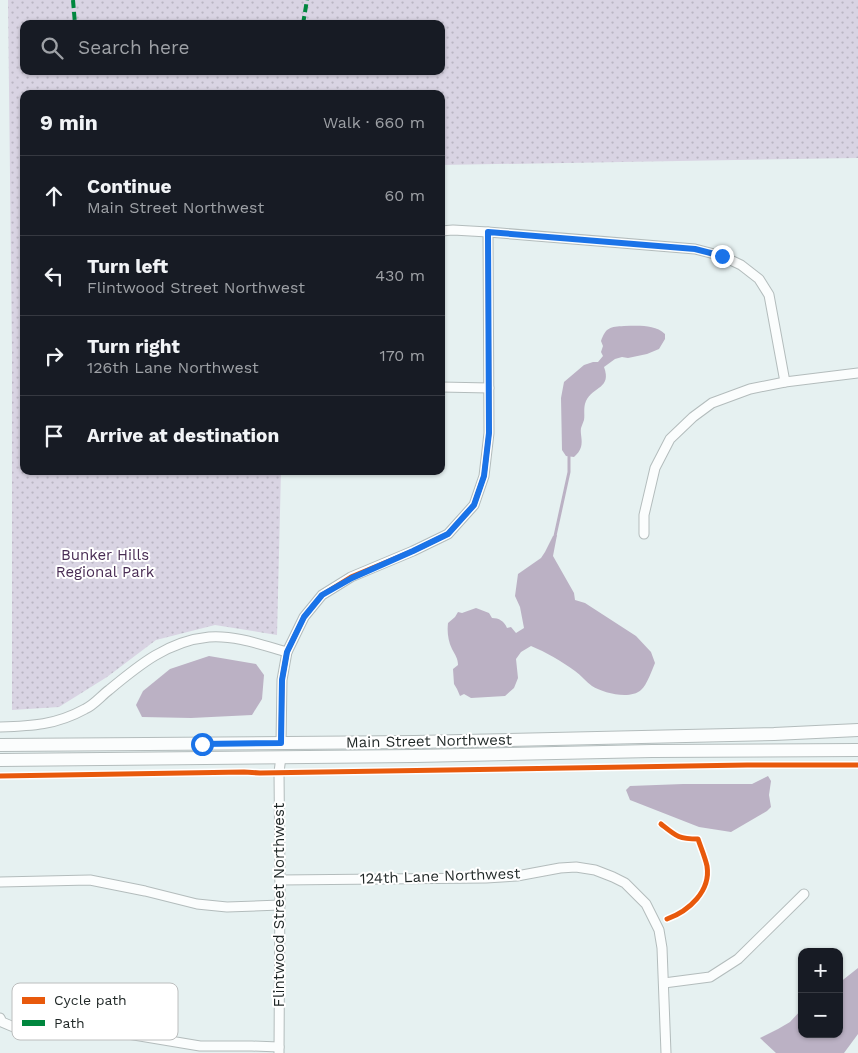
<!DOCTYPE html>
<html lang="en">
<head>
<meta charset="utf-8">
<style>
  body { margin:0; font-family:"Work Sans",sans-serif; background:#242831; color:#f1f3f6 }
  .controls { position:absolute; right:15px; bottom:15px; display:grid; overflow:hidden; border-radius:10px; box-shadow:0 1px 4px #0004 }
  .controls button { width:45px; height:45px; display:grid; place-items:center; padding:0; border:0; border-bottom:1px solid #363941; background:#171b24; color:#f1f3f6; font:25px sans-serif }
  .stop { position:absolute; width:15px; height:15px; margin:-11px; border:4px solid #1a73e8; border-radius:50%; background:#fff }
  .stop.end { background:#1a73e8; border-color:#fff; box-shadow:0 1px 5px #0008 }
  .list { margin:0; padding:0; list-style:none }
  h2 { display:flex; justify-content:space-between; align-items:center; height:65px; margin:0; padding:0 20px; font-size:21px }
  h2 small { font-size:16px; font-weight:400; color:#9ea1a6 }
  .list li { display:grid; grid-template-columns:32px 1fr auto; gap:15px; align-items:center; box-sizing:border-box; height:80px; padding:0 20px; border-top:1px solid #363941 }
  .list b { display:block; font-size:19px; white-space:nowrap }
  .list p { margin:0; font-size:16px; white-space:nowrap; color:#9ea1a6 }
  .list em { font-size:16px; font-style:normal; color:#9ea1a6 }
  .icon { flex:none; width:28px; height:28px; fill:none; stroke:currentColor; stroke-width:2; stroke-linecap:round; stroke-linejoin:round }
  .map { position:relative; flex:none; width:858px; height:1053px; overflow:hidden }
  .search { position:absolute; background:#171b24; box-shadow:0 1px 4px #0004; left:20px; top:20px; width:425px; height:55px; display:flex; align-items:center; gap:12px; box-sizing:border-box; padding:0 18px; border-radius:10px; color:#9ea1a6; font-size:19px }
  .panel { position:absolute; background:#171b24; box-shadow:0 1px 4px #0004; left:20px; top:90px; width:425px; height:385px; border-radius:10px }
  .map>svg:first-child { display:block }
  .park { fill:url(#park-dots); fill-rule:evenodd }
  .water { fill:#bbb1c4 }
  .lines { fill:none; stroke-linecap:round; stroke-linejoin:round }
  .stream { stroke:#bbb1c4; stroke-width:3 }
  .minor-casing { stroke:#b3bcbc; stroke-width:11 }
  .secondary-casing { stroke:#b3bcbc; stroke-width:14 }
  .minor { stroke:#fbfdfd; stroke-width:9 }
  .secondary { stroke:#fbfdfd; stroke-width:12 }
  .quiet { stroke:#00873e; stroke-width:4; stroke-dasharray:8 4; stroke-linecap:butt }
  .cycleway-casing { stroke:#fff; stroke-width:8 }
  .cycleway { stroke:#e8590c; stroke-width:5 }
  .route { stroke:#1a73e8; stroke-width:6 }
  .labels { text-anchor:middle; stroke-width:4; stroke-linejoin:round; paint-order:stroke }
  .park-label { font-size:15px; fill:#492d54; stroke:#fff }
  .street-label { font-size:15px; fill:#1f2726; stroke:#fff }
  .key { fill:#fff; stroke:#bcbebe; stroke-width:1 }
  .key-label { font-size:14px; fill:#1f2726 }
</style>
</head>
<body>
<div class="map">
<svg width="858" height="1053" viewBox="0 0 858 1053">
  <defs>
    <pattern id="park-dots" width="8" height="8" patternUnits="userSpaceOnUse" patternTransform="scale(1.25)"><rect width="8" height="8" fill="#d9d4e3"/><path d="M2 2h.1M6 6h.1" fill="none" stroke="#bab6c3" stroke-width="1.8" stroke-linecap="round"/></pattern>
  </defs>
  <rect width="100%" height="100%" fill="#e6f1f1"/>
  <path class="park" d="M8 0H858V158L441 165V94H24V471H281L277 635 215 625 156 640 107 677 59 707 12 710V352ZM24 24H441V71H24Z"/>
  <g class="water">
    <path d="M624 326C638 326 654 324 665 334V339L659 349 647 354 628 358 622 357 615 359 604 367C612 389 593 386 586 401 583 408 585 414 584 420 583 423 582 425 581 428 580 434 583 440 581 447 580 451 577 454 574 457L566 456 562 450 561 398 564 382 584 365 593 362H598L603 356 601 352 603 346 601 341C606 327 610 327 624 326Z"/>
    <path d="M557 535 553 556 574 593 575 600 585 603 636 636 651 652 655 663C652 670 647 685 641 690 630 700 603 693 592 686 586 682 581 675 575 671 561 661 546 652 531 646L521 652 516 659 518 678 514 688 505 696 471 698 464 694 460 696 457 689 454 684 453 669 458 665C458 658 455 655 452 649 448 641 447 632 448 623L455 617 458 612 462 613 476 608 489 613 492 618C499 618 504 621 507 628L511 627 516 633 524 628 520 607 515 596 518 574 541 558 545 552 553 536Z"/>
    <path d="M209 656 256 664 264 675 262 699 252 715 191 718 142 717 136 705 143 691 170 669Z"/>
    <path d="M768 776 771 781 769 795 771 807 767 811 731 832 699 827 630 800 626 790 630 786 683 784H752Z"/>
    <path d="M858 968V1034L844 1053H776L760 1038 778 1029 790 1022 802 1009V1034H839V983Z"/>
  </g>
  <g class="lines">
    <path class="stream" d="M555 536 569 472V456"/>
    <defs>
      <g id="minor">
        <path d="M441 231 453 230 488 232 695 249 722 256 741 265 759 279 769 295 785 382"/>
        <path d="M441 387 489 388"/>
        <path d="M644 534V515L655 468 670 439 693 417 712 403 750 389 785 382 858 373"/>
        <path d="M0 727C32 726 56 725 85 709 94 705 101 696 109 690 139 665 168 641 209 637 235 635 262 645 287 652"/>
        <path d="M281 743 282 680 287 652 304 617 322 595 351 577 413 551 448 534 474 505 484 476 489 433 488 232"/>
        <path d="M280 880 486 878 517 876 560 868 576 867 595 870 613 877 625 883 646 904 659 930 662 948 666 1053"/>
        <path d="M0 882 90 880 145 891 197 904 227 907 280 905"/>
        <path d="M664 983 710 977 738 959 804 894"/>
        <path d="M0 1018 2 1022 16 1028 58 1025 86 1027 200 1046H252L279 1047"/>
        <path d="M279 1053 280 880 279 772 281 757"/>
      </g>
      <g id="secondary">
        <path d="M0 745 415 742 774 734 858 730"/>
        <path d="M0 760 415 756 652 751 858 750"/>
      </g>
    </defs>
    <use href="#minor" class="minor-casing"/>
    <use href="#secondary" class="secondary-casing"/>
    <use href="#minor" class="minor"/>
    <use href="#secondary" class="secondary"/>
    <g class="quiet">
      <path d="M73 0 75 24"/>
      <path d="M303 24 307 0"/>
      <path d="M261 71H280"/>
    </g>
    <defs>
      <g id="cycleway">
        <path d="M281 743 282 680 287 652 304 617 322 595 351 577 413 551 448 534 474 505 484 476 489 433 488 232"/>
        <path d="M0 776 244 772 260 773 747 765H858"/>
        <path d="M661 824C676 836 678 839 698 839 701 848 705 857 707 866 711 891 689 911 667 919"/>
      </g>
    </defs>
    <use href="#cycleway" class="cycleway-casing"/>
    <use href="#cycleway" class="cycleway"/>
  </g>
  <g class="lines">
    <path class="route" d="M202 744 281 743 282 680 287 652 304 617 322 595 352 578 413 551 448 534 474 505 484 476 489 433 488 232 695 249 722 256"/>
  </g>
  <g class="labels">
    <g class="park-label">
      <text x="105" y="560">Bunker Hills<tspan x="105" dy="17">Regional Park</tspan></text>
    </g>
    <g class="street-label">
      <text transform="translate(429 741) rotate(-1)" y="5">Main Street Northwest</text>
      <text transform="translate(440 876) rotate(-2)" y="5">124th Lane Northwest</text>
      <text transform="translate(279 905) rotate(-90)" y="5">Flintwood Street Northwest</text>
    </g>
  </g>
  <rect x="12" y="983" width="166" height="57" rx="8" class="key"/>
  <rect x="22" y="997" width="23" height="7" fill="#e8590c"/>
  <rect x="22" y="1020" width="23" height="6" fill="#00873e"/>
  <g class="key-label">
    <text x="54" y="1005">Cycle path</text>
    <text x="54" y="1028">Path</text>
  </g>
</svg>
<div class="controls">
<button>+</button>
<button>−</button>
</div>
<div class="stop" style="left:202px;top:744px"></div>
<div class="stop end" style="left:722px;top:256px"></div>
<div class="search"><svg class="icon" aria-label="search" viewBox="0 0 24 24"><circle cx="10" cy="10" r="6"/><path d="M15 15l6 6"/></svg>Search here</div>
<section class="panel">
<h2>9 min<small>Walk · 660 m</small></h2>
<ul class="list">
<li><svg class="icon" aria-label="ahead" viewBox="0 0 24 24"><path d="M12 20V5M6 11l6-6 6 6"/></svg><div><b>Continue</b><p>Main Street Northwest</p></div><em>60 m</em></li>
<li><svg class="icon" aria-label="left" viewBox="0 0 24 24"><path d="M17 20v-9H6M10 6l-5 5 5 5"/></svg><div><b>Turn left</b><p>Flintwood Street Northwest</p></div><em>430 m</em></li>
<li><svg class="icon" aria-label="right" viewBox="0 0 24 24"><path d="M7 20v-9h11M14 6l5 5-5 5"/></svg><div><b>Turn right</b><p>126th Lane Northwest</p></div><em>170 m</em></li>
<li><svg class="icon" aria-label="arrive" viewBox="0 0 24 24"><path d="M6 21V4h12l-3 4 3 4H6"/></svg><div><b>Arrive at destination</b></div></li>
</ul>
</section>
</div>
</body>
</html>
